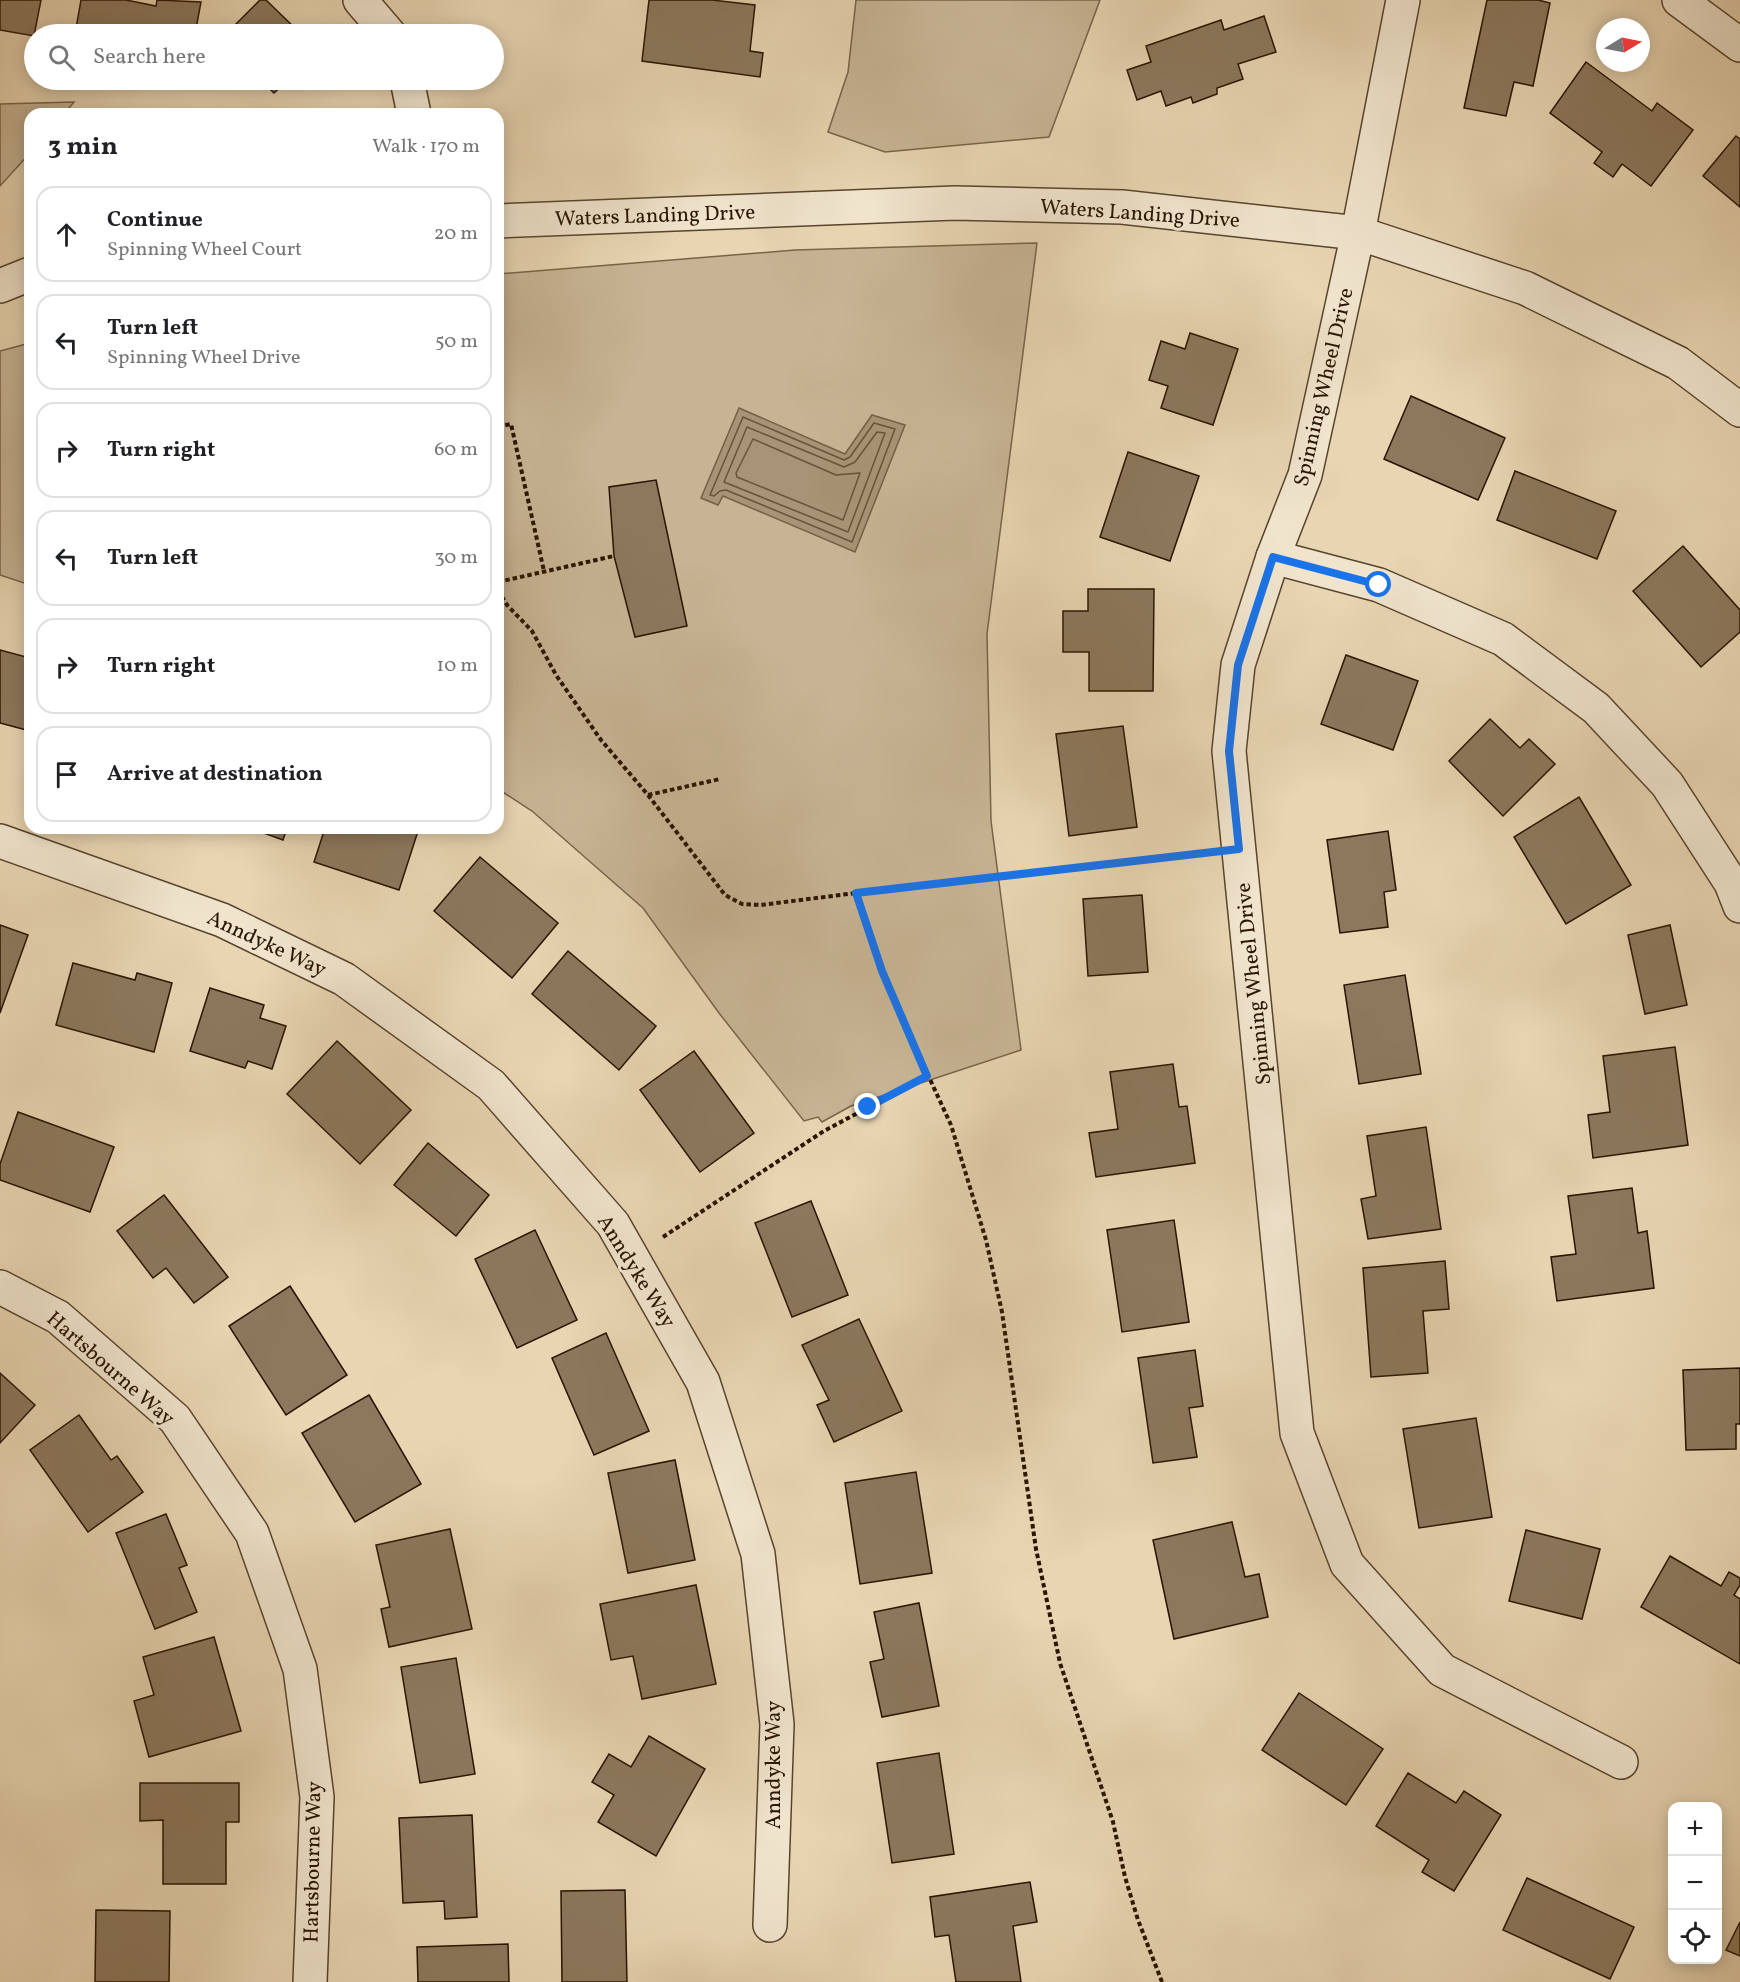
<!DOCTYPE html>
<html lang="en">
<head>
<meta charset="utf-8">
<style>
  body { margin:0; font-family:Vollkorn,serif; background:#f2f2f2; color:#202124 }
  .controls { position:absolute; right:18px; bottom:18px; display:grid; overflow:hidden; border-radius:12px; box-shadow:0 3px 15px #0003 }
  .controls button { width:54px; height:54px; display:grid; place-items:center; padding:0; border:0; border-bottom:2px solid #e0e0e0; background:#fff; color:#202124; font:30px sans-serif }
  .compass { position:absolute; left:1596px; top:18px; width:54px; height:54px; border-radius:50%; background:#fff; box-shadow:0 3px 15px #0003; rotate:80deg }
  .stop { position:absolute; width:18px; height:18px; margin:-14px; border:4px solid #1a73e8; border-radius:50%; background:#fff }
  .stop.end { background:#1a73e8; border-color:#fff; box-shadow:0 2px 6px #0008 }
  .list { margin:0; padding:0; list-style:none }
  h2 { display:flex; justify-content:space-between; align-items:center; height:78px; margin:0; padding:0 24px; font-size:26px }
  h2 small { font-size:20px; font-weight:400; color:#757577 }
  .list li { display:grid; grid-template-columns:39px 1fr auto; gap:18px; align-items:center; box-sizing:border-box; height:96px; margin:0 12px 12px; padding:0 12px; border:2px solid #e0e0e0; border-radius:18px }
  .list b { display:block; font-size:22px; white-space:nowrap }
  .list p { margin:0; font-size:20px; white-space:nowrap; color:#757577 }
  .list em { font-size:20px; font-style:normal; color:#757577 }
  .icon { flex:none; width:33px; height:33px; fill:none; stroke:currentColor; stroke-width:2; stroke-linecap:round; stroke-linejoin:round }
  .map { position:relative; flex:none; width:1740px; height:1982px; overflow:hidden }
  .search { position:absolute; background:#fff; box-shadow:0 3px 15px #0003; left:24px; top:24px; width:480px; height:66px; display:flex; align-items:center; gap:15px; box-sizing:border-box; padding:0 21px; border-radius:33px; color:#757577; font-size:22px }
  .panel { position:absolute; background:#fff; box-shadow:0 3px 15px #0003; left:24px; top:108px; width:480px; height:726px; border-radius:18px }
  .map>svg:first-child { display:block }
  .green { fill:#c7b494; stroke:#78644a; stroke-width:1.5 }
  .water { fill:#a79375; stroke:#746046; stroke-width:1.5 }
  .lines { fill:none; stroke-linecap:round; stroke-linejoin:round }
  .shore { stroke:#68543a; stroke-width:1.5 }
  .building { fill:#8c785d; stroke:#281400; stroke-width:1.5 }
  .minor-casing { stroke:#58442c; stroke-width:36 }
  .path { stroke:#281400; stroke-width:4; stroke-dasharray:4.5 3; stroke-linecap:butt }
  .minor { stroke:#f0e4cd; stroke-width:33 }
  .route { stroke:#1a73e8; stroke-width:8 }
  .labels { text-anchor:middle; stroke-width:6; stroke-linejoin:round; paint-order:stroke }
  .street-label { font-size:21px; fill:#281400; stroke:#f0e4cd }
</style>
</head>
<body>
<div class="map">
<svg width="1740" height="1982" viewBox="0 0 1740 1982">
  <rect width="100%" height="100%" fill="#e8d5b2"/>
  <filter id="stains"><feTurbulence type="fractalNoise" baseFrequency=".00333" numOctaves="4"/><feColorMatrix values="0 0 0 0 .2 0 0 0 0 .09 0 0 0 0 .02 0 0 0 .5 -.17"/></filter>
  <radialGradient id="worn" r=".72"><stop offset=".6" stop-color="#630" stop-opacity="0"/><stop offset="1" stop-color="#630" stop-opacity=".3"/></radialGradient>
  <g class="green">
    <path d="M856 0H1100L1049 137 885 152 828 132 848 72Z"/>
    <path d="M74 102 64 114H30V153L0 186V104Z"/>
    <path d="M1037 243 987 634 991 821 1021 1050 851 1106 822 1122 818 1117 804 1121 719 1013 643 908 532 811 498 789V274L795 250Z"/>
    <path d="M30 343V585L0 575V351Z"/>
  </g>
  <path class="water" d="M739 408 845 454 872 415 905 425 855 552 723 496 718 505 701 498Z"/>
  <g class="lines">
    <g class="shore">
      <path d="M743 417 844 460 850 457 874 423 895 429 852 542 726 490 720 491 714 496 710 495Z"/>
      <path d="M747 427 844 467 855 462 877 432 885 433 848 532 724 482Z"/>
      <path d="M753 439 836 475 860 473 843 520 737 477 736 473Z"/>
    </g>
  </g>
  <g class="building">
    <path d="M0 0H41L34 36 0 30Z"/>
    <path d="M81 0H126L156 6 157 0 201 2 195 34H75Z"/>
    <path d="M260 0H266L301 34H226Z"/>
    <path d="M649 0H712L755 5 750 51 763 53 760 77 642 61Z"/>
    <path d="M1487 0H1538L1550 3 1533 86 1514 82 1506 116 1464 108Z"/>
    <path d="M1264 16 1276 52 1238 64 1243 79 1217 88V94L1193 103 1191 97 1166 106 1161 91 1137 100 1127 70 1151 62 1146 46 1221 20 1224 30Z"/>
    <path d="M1586 62 1652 111 1657 103 1693 130 1651 186 1622 164 1613 177 1594 163 1602 152 1550 113Z"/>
    <path d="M261 80H288L274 93Z"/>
    <path d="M1736 136 1740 139V207L1703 176Z"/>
    <path d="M1190 333 1238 349 1213 425 1161 408 1168 386 1149 380 1161 341 1185 349Z"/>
    <path d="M1411 396 1505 438 1478 500 1384 459Z"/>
    <path d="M1128 452 1199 476 1170 561 1100 537Z"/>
    <path d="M1515 471 1616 511 1597 559 1497 520Z"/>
    <path d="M656 480 687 626 635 637 614 556 609 487Z"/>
    <path d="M1683 546 1740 610V632L1701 667 1633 591Z"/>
    <path d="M1088 589H1154L1153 691H1089V652H1063V611H1088Z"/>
    <path d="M0 650 30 658V731L0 723Z"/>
    <path d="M1346 655 1418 681 1393 750 1321 724Z"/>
    <path d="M1490 719 1520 748 1529 739 1555 764 1503 816 1449 761Z"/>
    <path d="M1123 726 1137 827 1069 836 1056 734Z"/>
    <path d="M1579 797 1631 885 1566 924 1514 837Z"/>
    <path d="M250 828H287L283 840Z"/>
    <path d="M325 828H419L399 890 314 862Z"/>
    <path d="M1388 831 1396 890 1384 892 1388 927 1340 933 1327 840Z"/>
    <path d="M480 857 558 923 512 978 434 911Z"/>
    <path d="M1142 895 1148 972 1088 976 1083 899Z"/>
    <path d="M0 925 28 935 0 1013Z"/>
    <path d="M1670 925 1687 1005 1645 1014 1628 935Z"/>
    <path d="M568 951 656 1026 619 1070 532 994Z"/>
    <path d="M73 963 135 980 137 973 172 983 154 1052 56 1025Z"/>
    <path d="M1405 975 1421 1074 1359 1084 1344 985Z"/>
    <path d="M210 988 264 1005 260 1018 286 1026 272 1069 248 1061 245 1068 190 1051Z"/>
    <path d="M337 1041 411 1110 360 1164 287 1094Z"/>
    <path d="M1675 1047 1688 1145 1593 1158 1588 1115 1610 1112 1603 1056Z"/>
    <path d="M694 1051 754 1133 700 1172 640 1090Z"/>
    <path d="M1173 1064 1179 1107 1187 1106 1195 1163 1096 1177 1089 1133 1118 1129 1110 1072Z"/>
    <path d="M18 1112 114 1147 90 1212 0 1180V1164Z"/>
    <path d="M1426 1127 1441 1229 1368 1239 1361 1199 1376 1196 1367 1136Z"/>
    <path d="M428 1143 489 1195 456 1236 394 1185Z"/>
    <path d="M1632 1188 1638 1233 1647 1231 1654 1288 1557 1301 1551 1257 1576 1254 1568 1196Z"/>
    <path d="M164 1195 228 1277 194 1303 166 1268 153 1278 117 1231Z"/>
    <path d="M811 1201 848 1295 792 1317 755 1223Z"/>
    <path d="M1174 1220 1189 1322 1122 1332 1107 1230Z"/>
    <path d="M535 1230 577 1320 517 1348 475 1259Z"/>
    <path d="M1445 1261 1449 1309 1423 1311 1428 1373 1371 1377 1363 1268Z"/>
    <path d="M290 1286 347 1375 286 1415 229 1326Z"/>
    <path d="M859 1319 902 1411 834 1442 817 1405 829 1400 802 1345Z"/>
    <path d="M606 1333 649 1431 594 1455 552 1358Z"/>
    <path d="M1195 1350 1203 1406 1189 1408 1197 1457 1153 1463 1138 1358Z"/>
    <path d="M1740 1368V1424H1736V1449L1686 1450 1683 1370Z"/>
    <path d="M0 1373 35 1405 0 1443Z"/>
    <path d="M369 1395 421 1484 355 1522 302 1433Z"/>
    <path d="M79 1415 111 1460 117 1456 143 1492 88 1532 30 1450Z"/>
    <path d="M1476 1418 1492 1517 1419 1528 1403 1429Z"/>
    <path d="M675 1460 695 1560 628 1573 608 1473Z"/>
    <path d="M916 1472 932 1573 860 1584 845 1483Z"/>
    <path d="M166 1514 187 1565 179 1568 197 1612 155 1629 116 1533Z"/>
    <path d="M1232 1522 1245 1577 1259 1574 1268 1617 1174 1639 1153 1540Z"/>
    <path d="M450 1529 472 1629 389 1647 381 1609 390 1607 376 1545Z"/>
    <path d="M1526 1530 1600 1549 1582 1619 1509 1601Z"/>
    <path d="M1670 1556 1721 1586 1729 1572 1740 1578V1585L1734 1595 1740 1599V1664L1641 1607Z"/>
    <path d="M696 1585 716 1684 642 1699 633 1656 611 1660 600 1604Z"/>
    <path d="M919 1603 939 1706 882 1717 870 1662 884 1659 874 1612Z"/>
    <path d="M214 1637 241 1731 149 1757 134 1701 154 1695 143 1657Z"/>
    <path d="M456 1658 475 1774 420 1783 401 1667Z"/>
    <path d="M1299 1693 1383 1749 1346 1805 1262 1750Z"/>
    <path d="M649 1736 705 1769 656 1856 598 1822 614 1795 592 1782 609 1754 631 1767Z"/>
    <path d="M939 1753 954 1854 892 1863 877 1763Z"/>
    <path d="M1408 1773 1456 1803 1464 1791 1501 1815 1454 1891 1422 1872 1429 1860 1376 1826Z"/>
    <path d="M140 1783H239V1822H226V1884H163V1820L140 1821Z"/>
    <path d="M472 1815 477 1917 445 1919 444 1901 403 1903 399 1818Z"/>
    <path d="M1527 1878 1634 1927 1610 1979 1503 1930Z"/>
    <path d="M1030 1882 1037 1922 1013 1926 1021 1982H956L949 1935 935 1937 930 1897Z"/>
    <path d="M625 1890 627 1982H562L561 1891Z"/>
    <path d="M96 1910 170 1911 169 1982H95Z"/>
    <path d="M1740 1922V1956L1726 1950Z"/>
    <path d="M508 1944 509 1982H418L417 1947Z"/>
  </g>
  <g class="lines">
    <defs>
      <g id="minor">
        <path d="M360 0 389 34"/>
        <path d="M1403 0 1358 233 1305 475 1273 557 1238 665 1229 751 1297 1433 1347 1564 1442 1670 1621 1762"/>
        <path d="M1679 0 1740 45"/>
        <path d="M407 80 414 114"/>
        <path d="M498 221 955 203 1122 207 1358 233 1525 288 1678 363 1740 410"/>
        <path d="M0 286 30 274"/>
        <path d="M1273 557 1379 585 1503 639 1596 708 1667 784 1731 883 1740 906"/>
        <path d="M0 841 222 920 344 979 491 1085 613 1224 703 1382 758 1554 777 1724 770 1925"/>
        <path d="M0 1287 58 1317 175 1419 252 1533 300 1669 317 1797 310 1982"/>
      </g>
    </defs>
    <use href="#minor" class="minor-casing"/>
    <g class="path">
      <path d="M498 427 511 424 544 571"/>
      <path d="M498 582 614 556"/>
      <path d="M498 590 507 605 532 631 556 675 601 740 648 795 725 895 742 904 761 905 856 893"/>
      <path d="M648 795 720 779"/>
      <path d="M663 1237 824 1131 927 1076"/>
      <path d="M1162 1982 1138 1920 1125 1877 1113 1822 1060 1663 1036 1549 1002 1312 986 1240 951 1125 894 1001 856 893 1202 853"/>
    </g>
    <use href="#minor" class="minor"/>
  </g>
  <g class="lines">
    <path class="route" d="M868 1107 927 1076 882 971 856 893 1239 849 1229 751 1238 665 1273 557 1379 585"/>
  </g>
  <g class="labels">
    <g class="street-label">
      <text transform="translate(1140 213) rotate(4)" y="7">Waters Landing Drive</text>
      <text transform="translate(655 215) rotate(-2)" y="7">Waters Landing Drive</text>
      <text transform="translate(1323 387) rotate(-77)" y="7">Spinning Wheel Drive</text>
      <text transform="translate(267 943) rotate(25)" y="7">Anndyke Way</text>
      <text transform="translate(1253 984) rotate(-96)" y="7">Spinning Wheel Drive</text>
      <text transform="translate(637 1271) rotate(58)" y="7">Anndyke Way</text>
      <text transform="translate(111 1368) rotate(41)" y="7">Hartsbourne Way</text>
      <text transform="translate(773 1765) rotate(-90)" y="7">Anndyke Way</text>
      <text transform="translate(312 1862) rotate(-89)" y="7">Hartsbourne Way</text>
    </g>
  </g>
  <rect width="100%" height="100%" filter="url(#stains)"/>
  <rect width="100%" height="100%" fill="url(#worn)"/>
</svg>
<div class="controls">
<button>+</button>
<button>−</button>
<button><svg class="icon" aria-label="locate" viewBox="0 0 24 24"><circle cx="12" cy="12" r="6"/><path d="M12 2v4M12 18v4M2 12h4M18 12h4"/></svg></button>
</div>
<svg class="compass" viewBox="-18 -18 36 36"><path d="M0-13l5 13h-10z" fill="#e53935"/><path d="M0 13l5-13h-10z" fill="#757577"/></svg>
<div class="stop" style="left:1379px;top:585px"></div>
<div class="stop end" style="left:868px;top:1107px"></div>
<div class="search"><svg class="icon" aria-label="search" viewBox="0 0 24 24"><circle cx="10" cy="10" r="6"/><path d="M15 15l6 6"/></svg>Search here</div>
<section class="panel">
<h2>3 min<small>Walk · 170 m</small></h2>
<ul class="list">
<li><svg class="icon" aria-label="ahead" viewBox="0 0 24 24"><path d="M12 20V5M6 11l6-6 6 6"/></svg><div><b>Continue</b><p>Spinning Wheel Court</p></div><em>20 m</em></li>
<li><svg class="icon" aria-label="left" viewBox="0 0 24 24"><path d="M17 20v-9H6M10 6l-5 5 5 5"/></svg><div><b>Turn left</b><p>Spinning Wheel Drive</p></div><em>50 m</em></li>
<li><svg class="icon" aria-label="right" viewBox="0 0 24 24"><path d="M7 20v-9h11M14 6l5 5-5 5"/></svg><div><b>Turn right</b></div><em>60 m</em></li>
<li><svg class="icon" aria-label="left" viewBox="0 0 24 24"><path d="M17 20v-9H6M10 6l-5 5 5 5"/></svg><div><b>Turn left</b></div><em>30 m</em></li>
<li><svg class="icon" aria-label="right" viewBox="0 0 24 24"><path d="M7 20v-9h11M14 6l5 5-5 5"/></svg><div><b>Turn right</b></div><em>10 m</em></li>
<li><svg class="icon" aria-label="arrive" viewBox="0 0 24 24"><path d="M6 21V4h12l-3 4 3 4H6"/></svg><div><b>Arrive at destination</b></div></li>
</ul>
</section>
</div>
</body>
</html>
